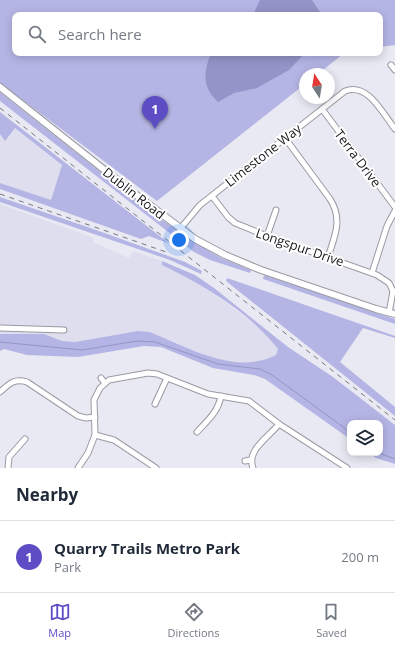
<!DOCTYPE html>
<html lang="en">
<head>
<meta charset="utf-8">
<style>
  body { margin:0; font-family:"Open Sans",sans-serif; background:#f2f2f3; color:#1f2937 }
  .controls { position:absolute; right:12px; bottom:12px; display:grid; overflow:hidden; border-radius:8px; box-shadow:0 2px 10px #0003 }
  .controls button { width:36px; height:36px; display:grid; place-items:center; padding:0; border:0; border-bottom:1px solid #e0e1e3; background:#fff; color:#1f2937; font:20px sans-serif }
  .compass { position:absolute; left:299px; top:68px; width:36px; height:36px; border-radius:50%; background:#fff; box-shadow:0 2px 10px #0003; rotate:348deg }
  .you { position:absolute; left:179px; top:240px; width:14px; height:14px; margin:-10px; border:3px solid #fff; border-radius:50%; background:#1a73e8; box-shadow:0 0 0 6px #1a73e833 }
  .badge { display:grid; place-items:center; width:26px; height:26px; border-radius:50%; background:#5d4dc5; color:#fff; font-size:13px; font-weight:700 }
  .pin { position:absolute; translate:-50% -33px; filter:drop-shadow(0 1px 2px #0008) }
  .pin::after { content:''; position:absolute; top:21px; width:14px; height:12px; background:inherit; clip-path:polygon(0 0,100% 0,50% 100%) }
  .list { margin:0; padding:0; list-style:none }
  h2 { display:flex; justify-content:space-between; align-items:center; height:52px; margin:0; padding:0 16px; font-size:17px }
  h2 small { font-size:13px; font-weight:400; color:#747a83 }
  .list li { display:grid; grid-template-columns:26px 1fr auto; gap:12px; align-items:center; box-sizing:border-box; height:72px; padding:0 16px; border-top:1px solid #e0e1e3 }
  .list b { display:block; font-size:15px; white-space:nowrap }
  .list p { margin:0; font-size:13px; white-space:nowrap; color:#747a83 }
  .list em { font-size:13px; font-style:normal; color:#747a83 }
  .icon { flex:none; width:22px; height:22px; fill:none; stroke:currentColor; stroke-width:2; stroke-linecap:round; stroke-linejoin:round }
  .map { position:relative; flex:none; width:395px; height:468px; overflow:hidden }
  .search { position:absolute; background:#fff; box-shadow:0 2px 10px #0003; left:12px; right:12px; top:12px; height:44px; display:flex; align-items:center; gap:10px; box-sizing:border-box; padding:0 14px; border-radius:8px; color:#747a83; font-size:15px }
  .sheet { height:124px; background:#fff }
  nav { display:flex; justify-content:space-around; align-items:center; box-sizing:border-box; height:56px; border-top:1px solid #e0e1e3; background:#fff; font-size:11px; color:#747a83 }
  nav a { display:grid; justify-items:center; gap:2px }
  nav .on { color:#5d4dc5 }
  .map>svg:first-child { display:block }
  .built { fill:#dedeef }
  .green { fill:#b4b5e4 }
  .water { fill:#9494c8 }
  .lines { fill:none; stroke-linecap:round; stroke-linejoin:round }
  .stream { stroke:#9494c8; stroke-width:1 }
  .minor-casing { stroke:#9a9aa3; stroke-width:7 }
  .major-casing { stroke:#9a9aa3; stroke-width:8 }
  .minor { stroke:#fff; stroke-width:5 }
  .major { stroke:#fff; stroke-width:6 }
  .rail { stroke:#77787e; stroke-width:1; stroke-dasharray:5 5; stroke-linecap:butt }
  .labels { text-anchor:middle; stroke-width:4; stroke-linejoin:round; paint-order:stroke }
  .street-label { font-size:13px; fill:#18181b; stroke:#fff }
</style>
</head>
<body>
<div class="map">
<svg width="395" height="468" viewBox="0 0 395 468">
  <rect width="100%" height="100%" fill="#e8e9f3"/>
  <g class="built">
    <path d="M15 128 62 165 51 200 0 183V134L5 141Z"/>
    <path d="M0 204 94 238 93 242 129 258 133 251 162 261V265L202 285 263 330 278 349 276 355 265 361 251 363 214 359 150 332 138 331 75 342 62 341 44 334H0Z"/>
  </g>
  <g class="green">
    <path d="M0 0H395V45L380 47V15H15V53H350L343 54 318 74H305V84L157 201 0 83Z"/>
    <path d="M0 92 152 213 198 244 221 258 251 270 250 273 210 260 194 252 0 101Z"/>
    <path d="M0 112 170 244 149 236 141 239 0 189V183L51 200 62 165 15 128 5 141 0 134Z"/>
    <path d="M0 197 96 230 185 262 202 271 201 274 170 260 0 202Z"/>
    <path d="M162 261 195 275 214 288 288 347 333 377 395 425V464L376 458 369 453H380V423H350V439L265 379 254 375 213 368 161 347 144 346 78 357 27 355 4 349 0 351V334H44L62 341 75 342 138 331 150 332C187 347 236 376 276 355L278 349C248 311 205 286 162 265Z"/>
    <path d="M264 275 395 319V324L263 279Z"/>
    <path d="M227 278 395 336V338L363 328 340 362 395 407V416L226 281Z"/>
  </g>
  <g class="water">
    <path d="M260 0H312L322 15H253Z"/>
    <path d="M211 53H305L289 70 257 88 234 93 218 102C202 87 203 73 211 53Z"/>
  </g>
  <g class="lines">
    <g class="stream">
      <path d="M0 342 82 350 137 341 155 342 218 364 260 369 272 375 350 432"/>
      <path d="M379 453 395 459"/>
    </g>
    <defs>
      <g id="minor">
        <path d="M391 65 395 70"/>
        <path d="M322 109 395 207"/>
        <path d="M285 138 330 199C343 219 335 236 328 257"/>
        <path d="M212 196 228 217 235 223 267 236 377 275 389 283 393 291"/>
        <path d="M180 229 200 205 345 91C368 82 383 114 395 129"/>
        <path d="M267 236 276 210"/>
        <path d="M372 273 387 226 395 211"/>
        <path d="M389 313 393 291"/>
        <path d="M0 328 64 330"/>
        <path d="M101 378 105 383"/>
        <path d="M0 392C9 384 14 378 27 382L78 416 86 418 95 417"/>
        <path d="M155 404 167 378"/>
        <path d="M197 432C208 420 218 412 221 396"/>
        <path d="M95 435 114 440 156 468"/>
        <path d="M245 461 251 460"/>
        <path d="M8 468 9 457 25 439"/>
        <path d="M78 468 88 453 95 435 94 400 100 388 109 380 148 373 157 374 208 394 249 401 279 424 347 468"/>
        <path d="M253 468C246 450 269 437 279 424"/>
      </g>
      <path id="major" d="M0 87 131 191 195 239 225 255 261 270 376 309 395 314"/>
    </defs>
    <use href="#minor" class="minor-casing"/>
    <use href="#major" class="major-casing"/>
    <use href="#minor" class="minor"/>
    <use href="#major" class="major"/>
    <g class="rail">
      <path d="M0 108 395 420"/>
      <path d="M0 194 169 253"/>
    </g>
  </g>
  <g class="labels">
    <g class="street-label">
      <text transform="translate(263 155) rotate(-38)" y="5">Limestone Way</text>
      <text transform="translate(358 158) rotate(53)" y="5">Terra Drive</text>
      <text transform="translate(134 193) rotate(38)" y="5">Dublin Road</text>
      <text transform="translate(300 247) rotate(19)" y="5">Longspur Drive</text>
    </g>
  </g>
</svg>
<div class="controls">
<button><svg class="icon" aria-label="layers" viewBox="0 0 24 24"><path d="M12 4l9 5-9 5-9-5zM3 14l9 5 9-5"/></svg></button>
</div>
<svg class="compass" viewBox="-18 -18 36 36"><path d="M0-13l5 13h-10z" fill="#e53935"/><path d="M0 13l5-13h-10z" fill="#747a83"/></svg>
<div class="you"></div>
<div class="pin badge" style="left:155px;top:129px">1</div>
<div class="search"><svg class="icon" aria-label="search" viewBox="0 0 24 24"><circle cx="10" cy="10" r="6"/><path d="M15 15l6 6"/></svg>Search here</div>
</div>
<section class="sheet">
<h2>Nearby<small></small></h2>
<ul class="list">
<li><span class="badge">1</span><div><b>Quarry Trails Metro Park</b><p>Park</p></div><em>200 m</em></li>
</ul>
</section>
<nav>
<a class="on"><svg class="icon" aria-label="map" viewBox="0 0 24 24"><path d="M3 6l6-2 6 2 6-2v14l-6 2-6-2-6 2zM9 4v14M15 6v14"/></svg>Map</a>
<a><svg class="icon" aria-label="directions" viewBox="0 0 24 24"><path d="M12 3l9 9-9 9-9-9zM9 14v-3h6M13 9l2 2-2 2"/></svg>Directions</a>
<a><svg class="icon" aria-label="saved" viewBox="0 0 24 24"><path d="M7 4h10v16l-5-4-5 4z"/></svg>Saved</a>
</nav>
</body>
</html>
